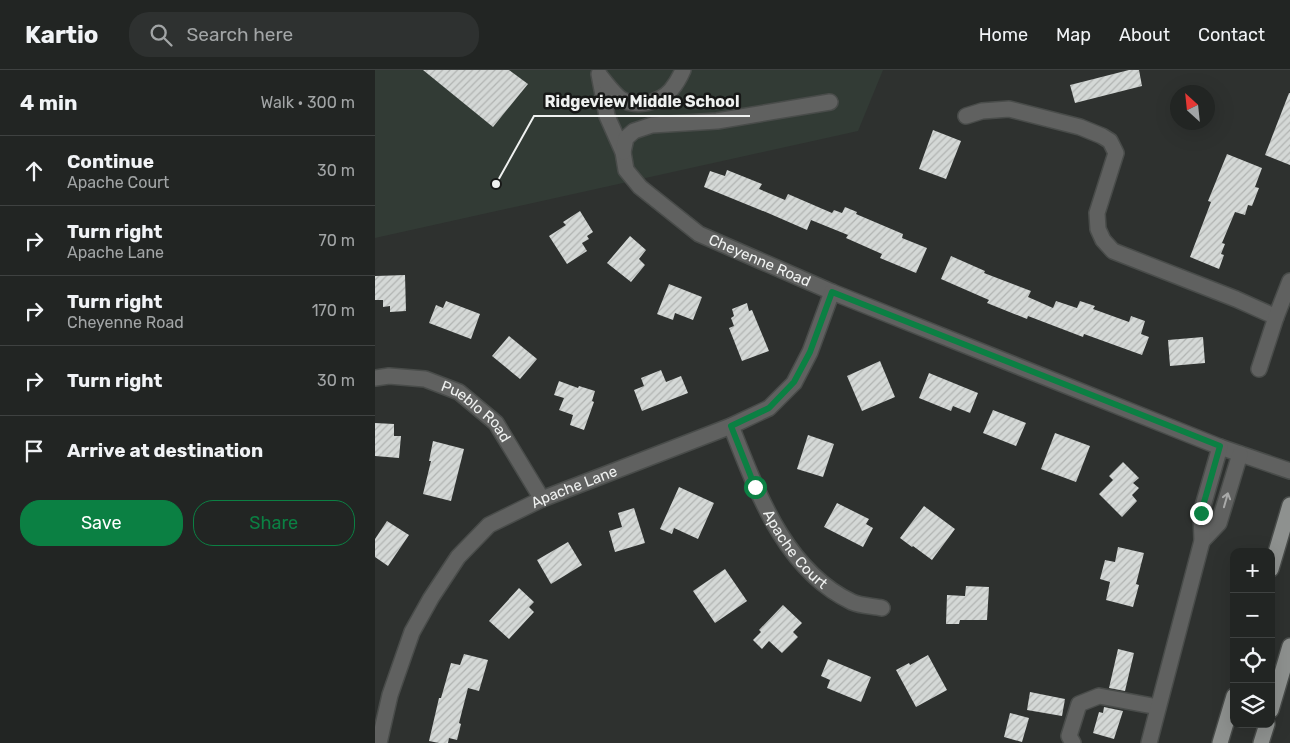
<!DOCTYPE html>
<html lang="en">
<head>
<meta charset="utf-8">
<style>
  body { margin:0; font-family:Rubik,sans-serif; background:#2e3130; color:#f1f3f6 }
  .controls { position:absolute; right:15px; bottom:15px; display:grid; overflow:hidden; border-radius:10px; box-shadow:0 5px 20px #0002 }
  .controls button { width:45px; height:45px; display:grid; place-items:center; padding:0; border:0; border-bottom:1px solid #3f4241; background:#222523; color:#f1f3f6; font:25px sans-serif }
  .compass { position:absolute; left:795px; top:15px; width:45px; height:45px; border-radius:50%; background:#222523; box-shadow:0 5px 20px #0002; rotate:333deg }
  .stop { position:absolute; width:15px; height:15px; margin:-11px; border:4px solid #0b8043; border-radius:50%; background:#fff }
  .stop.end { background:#0b8043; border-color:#fff; box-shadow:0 1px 5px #0008 }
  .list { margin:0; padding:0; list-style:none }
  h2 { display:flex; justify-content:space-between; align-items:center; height:65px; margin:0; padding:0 20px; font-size:21px }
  h2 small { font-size:16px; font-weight:400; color:#a2a5a6 }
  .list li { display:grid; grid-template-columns:32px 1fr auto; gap:15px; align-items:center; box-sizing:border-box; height:70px; padding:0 20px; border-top:1px solid #3f4241 }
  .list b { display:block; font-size:19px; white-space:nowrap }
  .list p { margin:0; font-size:16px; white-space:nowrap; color:#a2a5a6 }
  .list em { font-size:16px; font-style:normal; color:#a2a5a6 }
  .actions { display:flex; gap:10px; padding:15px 20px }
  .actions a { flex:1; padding:11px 0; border:1px solid #0b8043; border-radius:20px; text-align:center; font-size:18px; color:#0b8043 }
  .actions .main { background:#0b8043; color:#fff }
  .icon { flex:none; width:28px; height:28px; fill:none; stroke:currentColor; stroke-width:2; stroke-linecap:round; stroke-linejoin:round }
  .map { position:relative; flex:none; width:915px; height:673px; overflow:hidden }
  header { display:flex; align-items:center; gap:30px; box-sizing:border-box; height:70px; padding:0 25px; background:#222523; border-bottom:1px solid #3f4241 }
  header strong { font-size:24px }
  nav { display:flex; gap:28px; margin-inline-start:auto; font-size:18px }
  .search { width:350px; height:45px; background:#2e3130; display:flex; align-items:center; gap:12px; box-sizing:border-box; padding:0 18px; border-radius:20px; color:#a2a5a6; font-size:19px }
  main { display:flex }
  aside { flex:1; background:#222523 }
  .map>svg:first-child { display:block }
  .built { fill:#323b35 }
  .building { fill:url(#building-hatch) }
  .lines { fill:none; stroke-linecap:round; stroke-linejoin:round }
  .minor-casing { stroke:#494c4a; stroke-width:18 }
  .major-casing { stroke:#494c4a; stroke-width:18 }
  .minor { stroke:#606160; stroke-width:15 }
  .major { stroke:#8e918f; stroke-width:15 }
  .oneway { stroke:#a8a9a8 }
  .route { stroke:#0b8043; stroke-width:6 }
  .labels { text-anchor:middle; stroke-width:5; stroke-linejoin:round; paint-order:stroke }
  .street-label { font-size:15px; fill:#eff1f0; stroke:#171817 }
  .leader { fill:none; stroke:#eff1f0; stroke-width:2 }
  .callout-dot { fill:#eff1f0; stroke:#171817; stroke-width:2 }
  .callout-label { font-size:16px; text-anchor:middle; font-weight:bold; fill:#eff1f0; stroke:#171817; stroke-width:5; stroke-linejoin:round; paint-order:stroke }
</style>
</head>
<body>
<header>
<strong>Kartio</strong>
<div class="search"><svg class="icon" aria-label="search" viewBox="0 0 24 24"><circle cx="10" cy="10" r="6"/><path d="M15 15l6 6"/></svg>Search here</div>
<nav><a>Home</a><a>Map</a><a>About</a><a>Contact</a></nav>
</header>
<main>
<aside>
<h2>4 min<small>Walk · 300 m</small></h2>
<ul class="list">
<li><svg class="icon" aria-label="ahead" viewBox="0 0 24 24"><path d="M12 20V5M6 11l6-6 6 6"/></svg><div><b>Continue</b><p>Apache Court</p></div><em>30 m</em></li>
<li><svg class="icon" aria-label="right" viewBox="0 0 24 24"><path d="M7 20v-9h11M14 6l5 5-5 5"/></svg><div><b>Turn right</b><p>Apache Lane</p></div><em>70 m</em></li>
<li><svg class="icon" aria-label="right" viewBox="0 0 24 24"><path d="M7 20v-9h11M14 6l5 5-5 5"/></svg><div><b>Turn right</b><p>Cheyenne Road</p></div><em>170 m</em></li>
<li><svg class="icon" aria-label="right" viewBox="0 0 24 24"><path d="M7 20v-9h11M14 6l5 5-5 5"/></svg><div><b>Turn right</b></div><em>30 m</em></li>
<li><svg class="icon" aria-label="arrive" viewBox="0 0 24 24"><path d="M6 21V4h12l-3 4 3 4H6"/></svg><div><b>Arrive at destination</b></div></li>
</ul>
<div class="actions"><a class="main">Save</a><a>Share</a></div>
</aside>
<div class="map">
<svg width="915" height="673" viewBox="0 0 915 673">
  <defs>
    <pattern id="building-hatch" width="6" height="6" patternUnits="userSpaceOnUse" patternTransform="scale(1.25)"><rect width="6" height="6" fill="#d4d8d6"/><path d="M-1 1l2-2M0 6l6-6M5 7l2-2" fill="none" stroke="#b1b4b2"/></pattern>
  </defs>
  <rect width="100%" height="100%" fill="#2e312f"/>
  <path class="built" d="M0 0H508L483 61 0 168Z"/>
  <g class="building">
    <path d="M48 0H134L153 14 118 57Z"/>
    <path d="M754 0H764L767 16 700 33 695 15Z"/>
    <path d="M914 23H915V95L890 85Z"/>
    <path d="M558 60 586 71 571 109 544 99Z"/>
    <path d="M852 84 887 98 880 117 884 118 877 136 873 135 870 145 860 142 847 173 850 174 846 184 849 185 844 199 815 187 836 132 833 131Z"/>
    <path d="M352 100 387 114 384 119 410 130 413 124 457 143 459 140 467 143 470 137 482 142 481 144 528 164 527 168 552 178 541 203 505 188 507 184 471 168 473 165 436 150 432 160 393 143 329 117 335 101 350 106Z"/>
    <path d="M205 141 218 162 212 166 214 169 207 173 212 181 192 194 174 166 191 155 188 152Z"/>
    <path d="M255 166 271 180 264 189 270 195 256 212 232 193Z"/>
    <path d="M576 186 610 201 609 203 656 221 653 227 678 238 681 231 702 238 705 231 720 236 718 239 754 252 756 246 770 251 766 264 774 267 767 285 709 264 708 267 653 246 652 249 612 233 614 230 566 209Z"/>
    <path d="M30 205 31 241 15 242V236L8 237V230H0V206Z"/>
    <path d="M294 214 327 227 318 250 300 243 298 250 282 244Z"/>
    <path d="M71 231 105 244 96 269 54 253 61 235 68 238Z"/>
    <path d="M372 233 374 241 377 240 394 281 367 291 354 258 359 256 356 248 359 246 357 239Z"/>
    <path d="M134 266 162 289 145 309 117 286Z"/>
    <path d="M828 267 830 293 795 296 793 270Z"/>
    <path d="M505 291 520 327 487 341 472 306Z"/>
    <path d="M286 300 291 312 306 306 313 323 267 341 259 320 269 316 266 308Z"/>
    <path d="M554 303 603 323 595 343 578 336 576 341 544 328Z"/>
    <path d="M184 311 203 318 204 316 220 321 217 331 219 332 209 360 195 355 198 345 184 340 189 328 179 325Z"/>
    <path d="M618 340 651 353 641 376 608 363Z"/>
    <path d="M0 353 19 354V366H26L24 388 0 386Z"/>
    <path d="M680 363 715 376 701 412 666 399Z"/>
    <path d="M433 365 459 374 448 407 422 399Z"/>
    <path d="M58 371 89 379 76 431 48 424 56 391H54Z"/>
    <path d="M748 392 764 408 758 413 764 418 757 425 762 431 747 447 724 424 738 410 734 406Z"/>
    <path d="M304 417 339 433 323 469 299 458 297 464 285 459Z"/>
    <path d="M462 433 494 449 491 454 498 458 488 477 449 457Z"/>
    <path d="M549 436 580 459 557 490 538 476 537 477 525 468Z"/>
    <path d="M259 438 270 473 240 482 234 461 247 457 243 443Z"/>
    <path d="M12 451 34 465 13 496 0 487V469Z"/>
    <path d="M193 472 207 495 176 514 162 490Z"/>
    <path d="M743 477 769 483 761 514 764 515 758 537 731 530 735 512 725 509 730 490 740 492Z"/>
    <path d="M350 499 372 531 340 553 318 521Z"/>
    <path d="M591 516 614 517 612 550H585L584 554H571L572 525 590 526Z"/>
    <path d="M144 518 159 532 154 537 159 542 134 569 114 551Z"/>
    <path d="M408 535 427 553 418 562 423 567 407 583 394 571 387 579 378 570 386 562 384 560Z"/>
    <path d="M743 579 759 583 750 621 734 618Z"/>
    <path d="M89 584 113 590 104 621 93 618 84 653 86 654 82 670 74 668 73 673H64L54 671 64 628H66L76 593 85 595Z"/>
    <path d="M553 585 572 620 541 637 521 600 534 593 535 595Z"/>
    <path d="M453 589 496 607 486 632 452 618 455 610 446 606Z"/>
    <path d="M655 622 690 629 687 646 652 640Z"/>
    <path d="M729 637 748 641 739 669 718 663 724 642 728 643Z"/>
    <path d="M635 643 654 648 647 672 629 667Z"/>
  </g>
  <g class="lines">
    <defs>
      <g id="minor">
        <path id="s1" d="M224 4 232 46 248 82 251 100 265 117 324 164 457 222 795 357 845 377 915 401"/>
        <path d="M225 6C232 14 238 23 246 29 261 38 285 33 296 20 301 14 305 7 308 0"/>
        <path d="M591 46 607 41 634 39 705 57 727 66 735 71 741 83 722 143 723 159 728 170 738 181 861 229 901 247"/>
        <path d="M248 82 251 68 259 61 277 55 342 51 455 32"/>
        <path d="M884 299 901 247 915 211"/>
        <path id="s2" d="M0 308 14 306 50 309 84 322 121 353 167 429"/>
        <path id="s3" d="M356 356C382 421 409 500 477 532 486 536 498 536 507 538"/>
        <path d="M827 471 844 453 865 384"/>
        <path id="s4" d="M4 673 15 625 37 562 56 528 83 487 114 455 167 429 356 356 394 338 419 313 435 282 457 222"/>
        <path d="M698 673 694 666 704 634 724 626 783 637"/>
        <path d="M774 673 827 471 826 443 845 377"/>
      </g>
      <g id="major">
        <path d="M896 499 915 435"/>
        <path d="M896 640 915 576"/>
        <path d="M845 673 859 626"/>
        <path d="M886 673 892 654"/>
      </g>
    </defs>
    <use href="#minor" class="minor-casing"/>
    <use href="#major" class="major-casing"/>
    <use href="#minor" class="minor"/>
    <use href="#major" class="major"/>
  </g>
  <defs><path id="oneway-shaft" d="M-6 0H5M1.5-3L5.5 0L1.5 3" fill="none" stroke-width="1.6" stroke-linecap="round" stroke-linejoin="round" transform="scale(1.25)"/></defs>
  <use class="oneway" href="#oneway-shaft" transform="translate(851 430) rotate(-74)"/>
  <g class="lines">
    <path class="route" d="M380 417 356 356 394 338 419 312 435 282 457 222 845 376 826 443"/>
  </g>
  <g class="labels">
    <g class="street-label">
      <text dy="5" stroke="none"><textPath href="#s1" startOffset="264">Cheyenne Road</textPath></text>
      <text dy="5" stroke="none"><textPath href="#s2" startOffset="112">Pueblo Road</textPath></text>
      <text dy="5" stroke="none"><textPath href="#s4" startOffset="342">Apache Lane</textPath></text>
      <text dy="5" stroke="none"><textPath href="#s3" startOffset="140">Apache Court</textPath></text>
    </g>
  </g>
  <path class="leader" d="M121 114L159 46H375"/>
  <circle class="callout-dot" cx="121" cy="114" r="5"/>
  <g class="callout-label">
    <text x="267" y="37">Ridgeview Middle School</text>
  </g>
</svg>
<div class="controls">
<button>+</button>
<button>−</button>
<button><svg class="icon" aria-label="locate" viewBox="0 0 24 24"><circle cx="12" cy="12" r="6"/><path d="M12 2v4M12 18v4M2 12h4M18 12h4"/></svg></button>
<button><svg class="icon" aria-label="layers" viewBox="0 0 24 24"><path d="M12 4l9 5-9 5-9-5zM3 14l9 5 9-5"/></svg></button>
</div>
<svg class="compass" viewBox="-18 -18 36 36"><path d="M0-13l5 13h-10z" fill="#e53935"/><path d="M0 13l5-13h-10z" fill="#a2a5a6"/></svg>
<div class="stop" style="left:380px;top:417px"></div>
<div class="stop end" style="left:826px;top:443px"></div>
</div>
</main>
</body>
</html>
